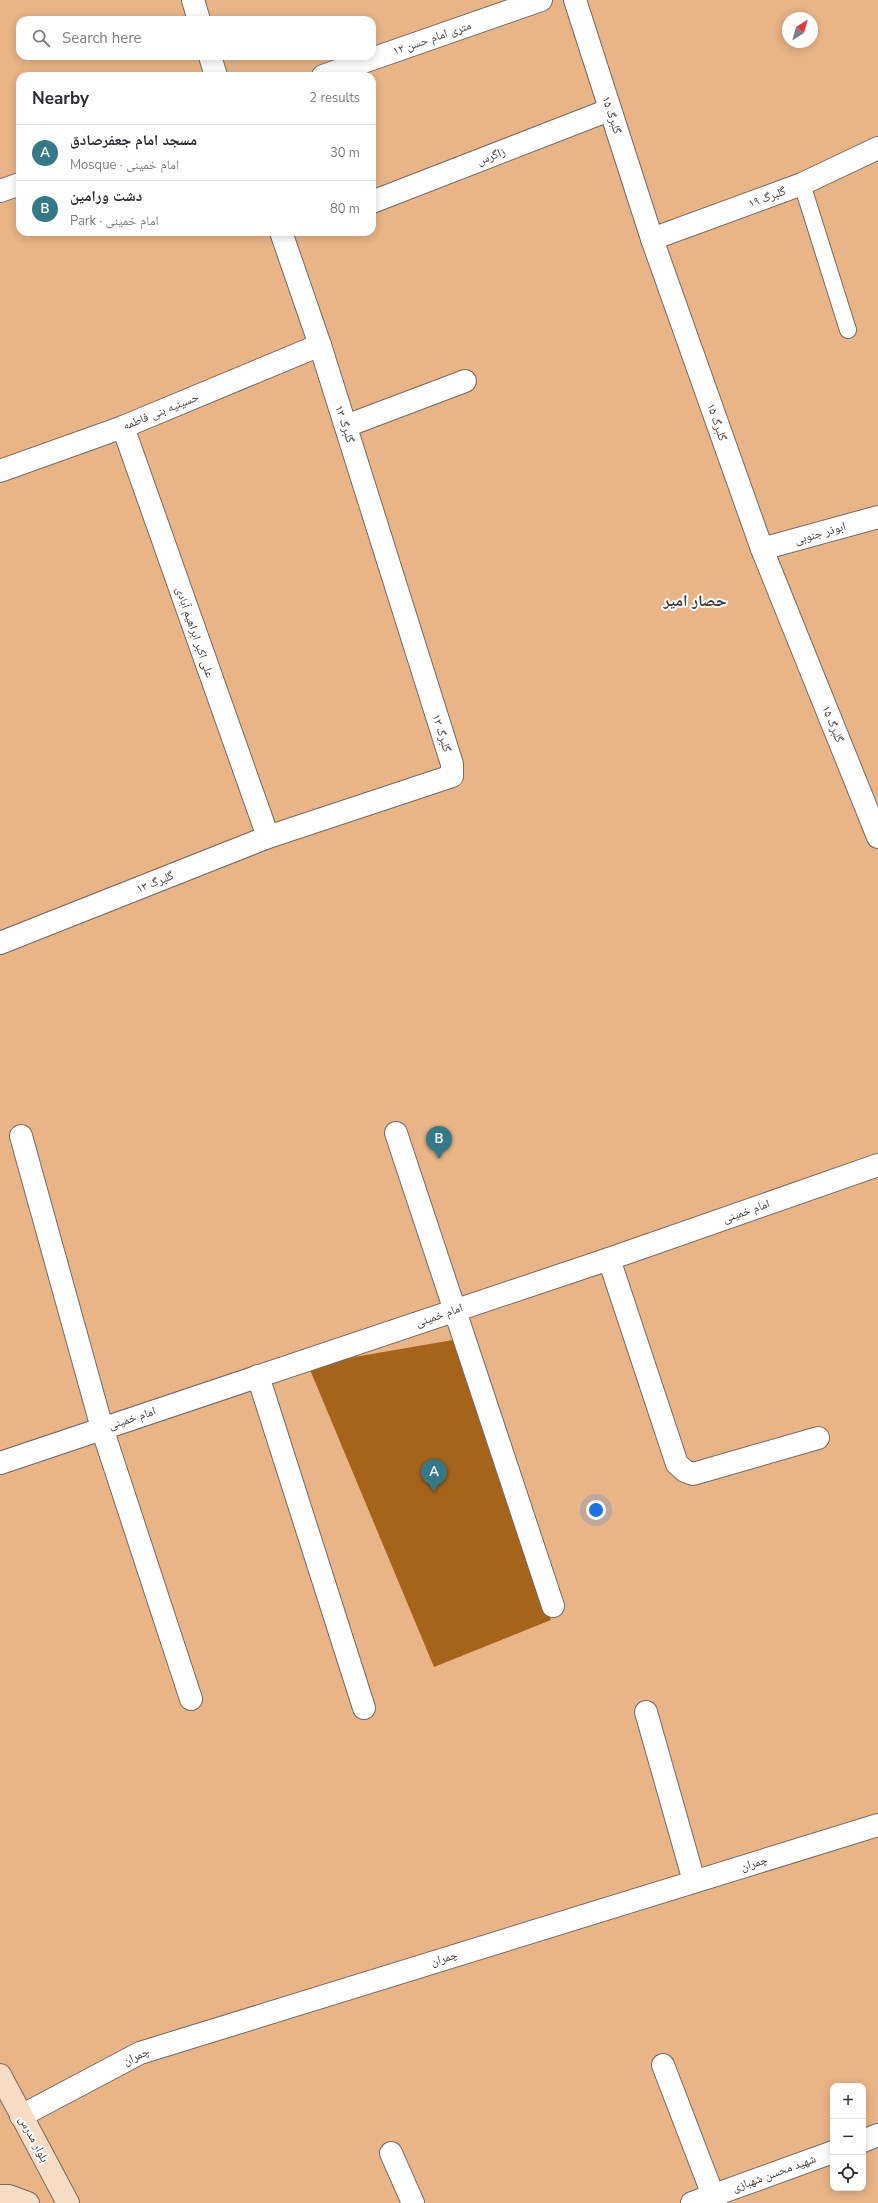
<!DOCTYPE html>
<html lang="en">
<head>
<meta charset="utf-8">
<style>
  body { margin:0; font-family:"Nunito Sans","Noto Naskh Arabic",sans-serif; background:#f7f7f7; color:#2b2b33 }
  .controls { position:absolute; right:12px; bottom:12px; display:grid; overflow:hidden; border-radius:8px; box-shadow:0 2px 10px #0003 }
  .controls button { width:36px; height:36px; display:grid; place-items:center; padding:0; border:0; border-bottom:1px solid #e1e1e2; background:#fff; color:#2b2b33; font:20px sans-serif }
  .compass { position:absolute; left:782px; top:12px; width:36px; height:36px; border-radius:50%; background:#fff; box-shadow:0 2px 10px #0003; rotate:37deg }
  .you { position:absolute; left:596px; top:1510px; width:14px; height:14px; margin:-10px; border:3px solid #fff; border-radius:50%; background:#1a73e8; box-shadow:0 0 0 6px #1a73e833 }
  .badge { display:grid; place-items:center; width:26px; height:26px; border-radius:50%; background:#347987; color:#fff; font-size:13px; font-weight:700 }
  .pin { position:absolute; translate:-50% -33px; filter:drop-shadow(0 1px 2px #0008) }
  .pin::after { content:''; position:absolute; top:21px; width:14px; height:12px; background:inherit; clip-path:polygon(0 0,100% 0,50% 100%) }
  .list { margin:0; padding:0; list-style:none }
  h2 { display:flex; justify-content:space-between; align-items:center; height:52px; margin:0; padding:0 16px; font-size:17px }
  h2 small { font-size:13px; font-weight:400; color:#7c7c81 }
  .list li { display:grid; grid-template-columns:26px 1fr auto; gap:12px; align-items:center; box-sizing:border-box; height:56px; padding:0 16px; border-top:1px solid #e1e1e2 }
  .list b { display:block; font-size:15px; white-space:nowrap }
  .list p { margin:0; font-size:13px; white-space:nowrap; color:#7c7c81 }
  .list em { font-size:13px; font-style:normal; color:#7c7c81 }
  .icon { flex:none; width:22px; height:22px; fill:none; stroke:currentColor; stroke-width:2; stroke-linecap:round; stroke-linejoin:round }
  .map { position:relative; flex:none; width:878px; height:2203px; overflow:hidden }
  .search { position:absolute; background:#fff; box-shadow:0 2px 10px #0003; left:16px; top:16px; width:360px; height:44px; display:flex; align-items:center; gap:10px; box-sizing:border-box; padding:0 14px; border-radius:12px; color:#7c7c81; font-size:15px }
  .panel { position:absolute; background:#fff; box-shadow:0 2px 10px #0003; left:16px; top:72px; width:360px; height:164px; border-radius:12px }
  .map>svg:first-child { display:block }
  .green { fill:#e9b486; fill-rule:evenodd }
  .building { fill:#a6641b }
  .lines { fill:none; stroke-linecap:round; stroke-linejoin:round }
  .service-casing { stroke:#746b64; stroke-width:18 }
  .minor-casing { stroke:#746b64; stroke-width:24 }
  .secondary-casing { stroke:#746b64; stroke-width:24 }
  .service { stroke:#fff; stroke-width:16 }
  .minor { stroke:#fff; stroke-width:22 }
  .secondary { stroke:#f5dcc2; stroke-width:22 }
  .labels { text-anchor:middle; stroke-width:4; stroke-linejoin:round; paint-order:stroke }
  .street-label { font-size:12px; fill:#403c38; stroke:#fff }
  .district-label { font-size:16px; font-weight:bold; fill:#403c38; stroke:#fff }
</style>
</head>
<body>
<div class="map">
<svg width="878" height="2203" viewBox="0 0 878 2203">
  <rect width="100%" height="100%" fill="#eee4db"/>
  <path class="green" d="M0 0H878V2203H0ZM788 18H812V42H788ZM20 20H372V56H20ZM20 76H372V232H20ZM833 2086H863V2188H833Z"/>
  <path class="building" d="M453 1340 551 1620 434 1667 308 1365Z"/>
  <g class="lines">
    <defs>
      <path id="service" d="M802 184 848 330"/>
      <g id="minor">
        <path d="M193 0 199 20"/>
        <path d="M575 0 652 239 762 549 878 837"/>
        <path d="M210 56 216 76"/>
        <path d="M323 76 541 0"/>
        <path d="M0 191 20 184"/>
        <path d="M372 202 609 110"/>
        <path d="M652 239 802 184 878 148"/>
        <path d="M346 426 465 381"/>
        <path d="M123 427 268 837"/>
        <path d="M0 471 123 427 320 345"/>
        <path d="M762 549 878 517"/>
        <path d="M0 943 268 837 452 776V764L320 345 281 232"/>
        <path d="M396 1133 553 1606"/>
        <path d="M21 1136 102 1428 191 1699"/>
        <path d="M609 1259 677 1464 685 1471 693 1474 818 1438"/>
        <path d="M258 1376 364 1708"/>
        <path d="M0 1463 609 1259 878 1165"/>
        <path d="M646 1712 694 1881"/>
        <path d="M663 2065 716 2203"/>
        <path d="M21 2116 140 2053 878 1825"/>
        <path d="M863 2141 878 2135"/>
        <path d="M391 2153 413 2203"/>
        <path d="M692 2203 833 2152"/>
      </g>
      <g id="secondary">
        <path d="M0 2075 68 2203"/>
        <path d="M0 2196H9L28 2203"/>
      </g>
    </defs>
    <use href="#service" class="service-casing"/>
    <use href="#minor" class="minor-casing"/>
    <use href="#secondary" class="secondary-casing"/>
    <use href="#service" class="service"/>
    <use href="#minor" class="minor"/>
    <use href="#secondary" class="secondary"/>
  </g>
  <g class="labels">
    <g class="street-label">
      <text transform="translate(432 38) rotate(-19)" y="4">۱۲ متری امام حسن</text>
      <text transform="translate(612 115) rotate(72)" y="4">گلبرگ ۱۵</text>
      <text transform="translate(491 156) rotate(-21)" y="4">زاگرس</text>
      <text transform="translate(767 197) rotate(-20)" y="4">گلبرگ ۱۹</text>
      <text transform="translate(161 411) rotate(-22)" y="4">حسینیه بنی فاطمه</text>
      <text transform="translate(717 422) rotate(71)" y="4">گلبرگ ۱۵</text>
      <text transform="translate(345 424) rotate(72)" y="4">گلبرگ ۱۳</text>
      <text transform="translate(820 533) rotate(-16)" y="4">ابوذر جنوبی</text>
      <text transform="translate(195 632) rotate(71)" y="4">علی اکبر ابراهیم آبادی</text>
      <text transform="translate(833 724) rotate(68)" y="4">گلبرگ ۱۵</text>
      <text transform="translate(442 733) rotate(73)" y="4">گلبرگ ۱۳</text>
      <text transform="translate(155 882) rotate(-22)" y="4">گلبرگ ۱۳</text>
      <text transform="translate(746 1211) rotate(-19)" y="4">امام خمینی</text>
      <text transform="translate(439 1315) rotate(-19)" y="4">امام خمینی</text>
      <text transform="translate(132 1418) rotate(-18)" y="4">امام خمینی</text>
      <text transform="translate(754 1863) rotate(-17)" y="4">چمران</text>
      <text transform="translate(444 1958) rotate(-17)" y="4">چمران</text>
      <text transform="translate(136 2056) rotate(-24)" y="4">چمران</text>
      <text transform="translate(34 2139) rotate(62)" y="4">بلوار مدرس</text>
      <text transform="translate(774 2173) rotate(-20)" y="4">شهید محسن شهبازی</text>
    </g>
    <g class="district-label">
      <text x="695" y="606">حصار امیر</text>
    </g>
  </g>
</svg>
<div class="controls">
<button>+</button>
<button>−</button>
<button><svg class="icon" aria-label="locate" viewBox="0 0 24 24"><circle cx="12" cy="12" r="6"/><path d="M12 2v4M12 18v4M2 12h4M18 12h4"/></svg></button>
</div>
<svg class="compass" viewBox="-18 -18 36 36"><path d="M0-13l5 13h-10z" fill="#e53935"/><path d="M0 13l5-13h-10z" fill="#7c7c81"/></svg>
<div class="you"></div>
<div class="pin badge" style="left:434px;top:1492px">A</div>
<div class="pin badge" style="left:439px;top:1159px">B</div>
<div class="search"><svg class="icon" aria-label="search" viewBox="0 0 24 24"><circle cx="10" cy="10" r="6"/><path d="M15 15l6 6"/></svg>Search here</div>
<section class="panel">
<h2>Nearby<small>2 results</small></h2>
<ul class="list">
<li><span class="badge">A</span><div><b>مسجد امام جعفرصادق</b><p>Mosque · امام خمینی</p></div><em>30 m</em></li>
<li><span class="badge">B</span><div><b>دشت ورامین</b><p>Park · امام خمینی</p></div><em>80 m</em></li>
</ul>
</section>
</div>
</body>
</html>
